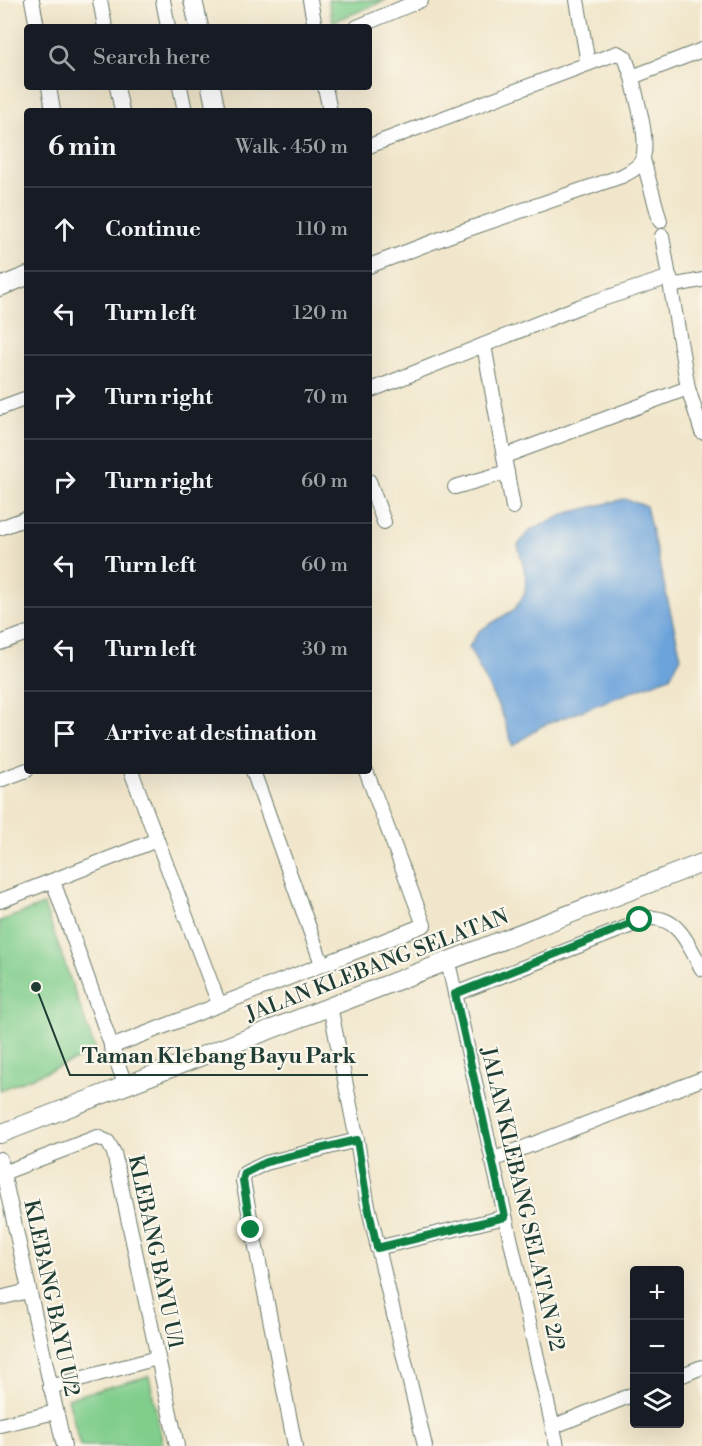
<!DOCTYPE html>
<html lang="en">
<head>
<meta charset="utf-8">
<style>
  body { margin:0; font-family:"Libre Bodoni",serif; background:#20242c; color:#f1f3f6 }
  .controls { position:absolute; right:18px; bottom:18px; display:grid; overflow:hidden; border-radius:6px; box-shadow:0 6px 24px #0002 }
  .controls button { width:54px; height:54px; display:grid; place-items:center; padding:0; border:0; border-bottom:2px solid #363941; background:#171b24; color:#f1f3f6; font:30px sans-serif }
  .stop { position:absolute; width:18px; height:18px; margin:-14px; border:4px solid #0b8043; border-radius:50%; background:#fff }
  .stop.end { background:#0b8043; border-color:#fff; box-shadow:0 2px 6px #0008 }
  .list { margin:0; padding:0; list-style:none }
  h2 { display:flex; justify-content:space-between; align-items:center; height:78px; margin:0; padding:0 24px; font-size:26px }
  h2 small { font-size:20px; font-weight:400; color:#9ea1a6 }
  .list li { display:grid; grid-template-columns:39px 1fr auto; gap:18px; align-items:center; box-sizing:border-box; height:84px; padding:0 24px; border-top:2px solid #363941 }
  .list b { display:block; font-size:22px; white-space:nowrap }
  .list em { font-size:20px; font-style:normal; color:#9ea1a6 }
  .icon { flex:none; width:33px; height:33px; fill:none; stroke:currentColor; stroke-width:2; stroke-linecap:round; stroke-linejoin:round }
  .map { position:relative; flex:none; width:702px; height:1446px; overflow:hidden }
  .search { position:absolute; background:#171b24; box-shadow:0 6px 24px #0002; left:24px; top:24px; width:348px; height:66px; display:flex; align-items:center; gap:15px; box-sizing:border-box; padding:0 21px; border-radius:6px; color:#9ea1a6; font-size:22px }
  .panel { position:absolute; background:#171b24; box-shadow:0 6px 24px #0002; left:24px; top:108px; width:348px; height:666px; border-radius:6px }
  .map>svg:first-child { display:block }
  .green { fill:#80cd8c; stroke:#508560; stroke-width:1.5 }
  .water { fill:#6ca3da; stroke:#467087; stroke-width:1.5 }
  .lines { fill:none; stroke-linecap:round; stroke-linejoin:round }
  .street-casing { stroke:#687869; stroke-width:16 }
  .secondary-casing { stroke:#687869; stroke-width:20 }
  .street { stroke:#fff; stroke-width:14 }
  .secondary { stroke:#fff; stroke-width:18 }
  .route { stroke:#0b8043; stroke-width:8 }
  .labels { text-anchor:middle; stroke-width:4.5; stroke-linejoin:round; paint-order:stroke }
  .street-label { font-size:21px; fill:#1f3d34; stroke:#fbf7ec }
  .leader { fill:none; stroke:#1f3d34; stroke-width:2 }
  .callout-dot { fill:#1f3d34; stroke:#fbf7ec; stroke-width:2 }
  .callout-label { font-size:22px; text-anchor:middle; font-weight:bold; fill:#1f3d34; stroke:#fbf7ec; stroke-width:4.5; stroke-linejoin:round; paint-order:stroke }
</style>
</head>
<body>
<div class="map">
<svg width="702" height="1446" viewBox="0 0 702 1446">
  <rect width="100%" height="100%" fill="#fbf7ec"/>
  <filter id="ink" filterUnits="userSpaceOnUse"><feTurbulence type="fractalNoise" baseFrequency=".0167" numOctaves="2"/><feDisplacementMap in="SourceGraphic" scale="12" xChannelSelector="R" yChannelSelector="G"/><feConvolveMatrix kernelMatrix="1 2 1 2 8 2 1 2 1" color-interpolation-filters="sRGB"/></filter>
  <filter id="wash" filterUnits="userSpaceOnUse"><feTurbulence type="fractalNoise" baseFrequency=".008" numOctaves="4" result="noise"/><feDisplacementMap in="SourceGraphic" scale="24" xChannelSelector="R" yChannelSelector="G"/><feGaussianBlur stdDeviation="1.35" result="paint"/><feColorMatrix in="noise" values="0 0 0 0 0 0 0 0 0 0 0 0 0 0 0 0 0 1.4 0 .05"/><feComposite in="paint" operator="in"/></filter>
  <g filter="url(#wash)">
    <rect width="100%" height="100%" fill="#f1e6cb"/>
    <g class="green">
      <path d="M328 0H386L333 22Z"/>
      <path d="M44 905 96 1052 0 1090V921Z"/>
      <path d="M149 1376 163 1446H80L68 1398Z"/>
    </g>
    <path class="water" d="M624 499 646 506 681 657 670 677 542 726 513 746 503 716 469 647 479 631 515 609 525 593 526 577 518 545 530 530 568 513Z"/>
  </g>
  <g filter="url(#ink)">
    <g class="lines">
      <defs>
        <g id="street">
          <path d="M32 0 37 27"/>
          <path d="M100 0 105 27"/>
          <path d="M163 0 168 27"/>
          <path d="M310 0 315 27"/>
          <path d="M577 0 588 63"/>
          <path d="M357 27 421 0"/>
          <path d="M49 87 53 111"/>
          <path d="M117 87 122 111"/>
          <path d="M180 87 185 111"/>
          <path d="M325 87 330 111"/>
          <path d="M369 146 617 53 625 57 632 77"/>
          <path d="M643 159 660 221"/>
          <path d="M662 236 688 388 702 432"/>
          <path d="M369 266 451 235 622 176C630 172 640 167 643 158 649 136 636 99 632 77L702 50"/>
          <path d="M671 286 702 280"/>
          <path d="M484 345 513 507"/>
          <path d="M369 391 581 306 670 277"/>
          <path d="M0 408 27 398"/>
          <path d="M505 456 688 388"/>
          <path d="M369 481 384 522"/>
          <path d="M455 487 507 472"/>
          <path d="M0 528 27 518"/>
          <path d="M0 643 27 633"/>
          <path d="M131 771 219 1004"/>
          <path d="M253 771 322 964"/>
          <path d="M0 780 27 770"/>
          <path d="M53 881 126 1087"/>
          <path d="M0 901 157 840"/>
          <path d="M448 962 557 1446"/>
          <path d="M455 994 650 918C680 917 689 947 702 969"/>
          <path d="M330 1006 357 1140 367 1201 425 1446"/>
          <path d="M111 1047 424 925 366 771"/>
          <path d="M0 1159 64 1446"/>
          <path d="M492 1160 702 1079"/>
          <path d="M3 1173 97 1137 108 1142 114 1153 177 1446"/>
          <path d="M377 1248 505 1217"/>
          <path d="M0 1298 28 1291"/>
          <path d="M680 1376 702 1367"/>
          <path d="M50 1387 157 1358"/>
          <path d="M0 1425 56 1412"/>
          <path d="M552 1427 634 1394"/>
          <path d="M295 1446 243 1181 245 1173 266 1163 357 1140"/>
        </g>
        <g id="secondary">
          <path d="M193 0 199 27"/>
          <path d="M211 87 216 111"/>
          <path d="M0 287 27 276"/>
          <path d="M0 1134 702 863"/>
        </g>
      </defs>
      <use href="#street" class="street-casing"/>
      <use href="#secondary" class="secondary-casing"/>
      <use href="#street" class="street"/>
      <use href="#secondary" class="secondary"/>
    </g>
  </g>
  <g class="lines" filter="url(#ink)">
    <path class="route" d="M251 1230 243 1180 245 1173 266 1162 357 1140 367 1201 377 1248 505 1217 455 994 640 920"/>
  </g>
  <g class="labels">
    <g class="street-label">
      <text transform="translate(377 965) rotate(-21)" y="7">JALAN KLEBANG SELATAN</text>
      <text transform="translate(523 1199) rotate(77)" y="7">JALAN KLEBANG SELATAN 2/2</text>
      <text transform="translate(156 1252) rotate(78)" y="7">KLEBANG BAYU U/1</text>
      <text transform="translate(52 1298) rotate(78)" y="7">KLEBANG BAYU U/2</text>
    </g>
  </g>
  <path class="leader" d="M36 987L70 1075H368"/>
  <circle class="callout-dot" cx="36" cy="987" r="6"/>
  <g class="callout-label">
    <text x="219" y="1063">Taman Klebang Bayu Park</text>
  </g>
</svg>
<div class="controls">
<button>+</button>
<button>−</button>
<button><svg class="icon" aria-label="layers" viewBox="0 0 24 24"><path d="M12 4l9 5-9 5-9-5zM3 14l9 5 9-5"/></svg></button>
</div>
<div class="stop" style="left:640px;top:920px"></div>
<div class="stop end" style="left:251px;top:1230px"></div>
<div class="search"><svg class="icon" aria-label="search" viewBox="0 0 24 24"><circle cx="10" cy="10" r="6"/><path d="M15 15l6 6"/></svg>Search here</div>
<section class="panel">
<h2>6 min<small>Walk · 450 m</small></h2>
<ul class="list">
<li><svg class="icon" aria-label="ahead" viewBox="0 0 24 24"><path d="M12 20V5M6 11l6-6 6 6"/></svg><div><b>Continue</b></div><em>110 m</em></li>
<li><svg class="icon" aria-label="left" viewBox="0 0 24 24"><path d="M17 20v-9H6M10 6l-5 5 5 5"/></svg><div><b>Turn left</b></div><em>120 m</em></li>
<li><svg class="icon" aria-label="right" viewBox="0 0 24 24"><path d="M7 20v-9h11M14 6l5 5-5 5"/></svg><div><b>Turn right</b></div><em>70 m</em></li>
<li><svg class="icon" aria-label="right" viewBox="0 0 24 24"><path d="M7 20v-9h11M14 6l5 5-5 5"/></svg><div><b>Turn right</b></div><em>60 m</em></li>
<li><svg class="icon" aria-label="left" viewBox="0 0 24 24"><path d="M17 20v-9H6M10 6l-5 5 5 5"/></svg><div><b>Turn left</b></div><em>60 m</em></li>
<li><svg class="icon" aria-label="left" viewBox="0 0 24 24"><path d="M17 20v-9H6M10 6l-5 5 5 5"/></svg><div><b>Turn left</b></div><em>30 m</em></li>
<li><svg class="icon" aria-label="arrive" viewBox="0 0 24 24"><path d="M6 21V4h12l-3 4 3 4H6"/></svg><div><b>Arrive at destination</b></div></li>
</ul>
</section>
</div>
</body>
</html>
